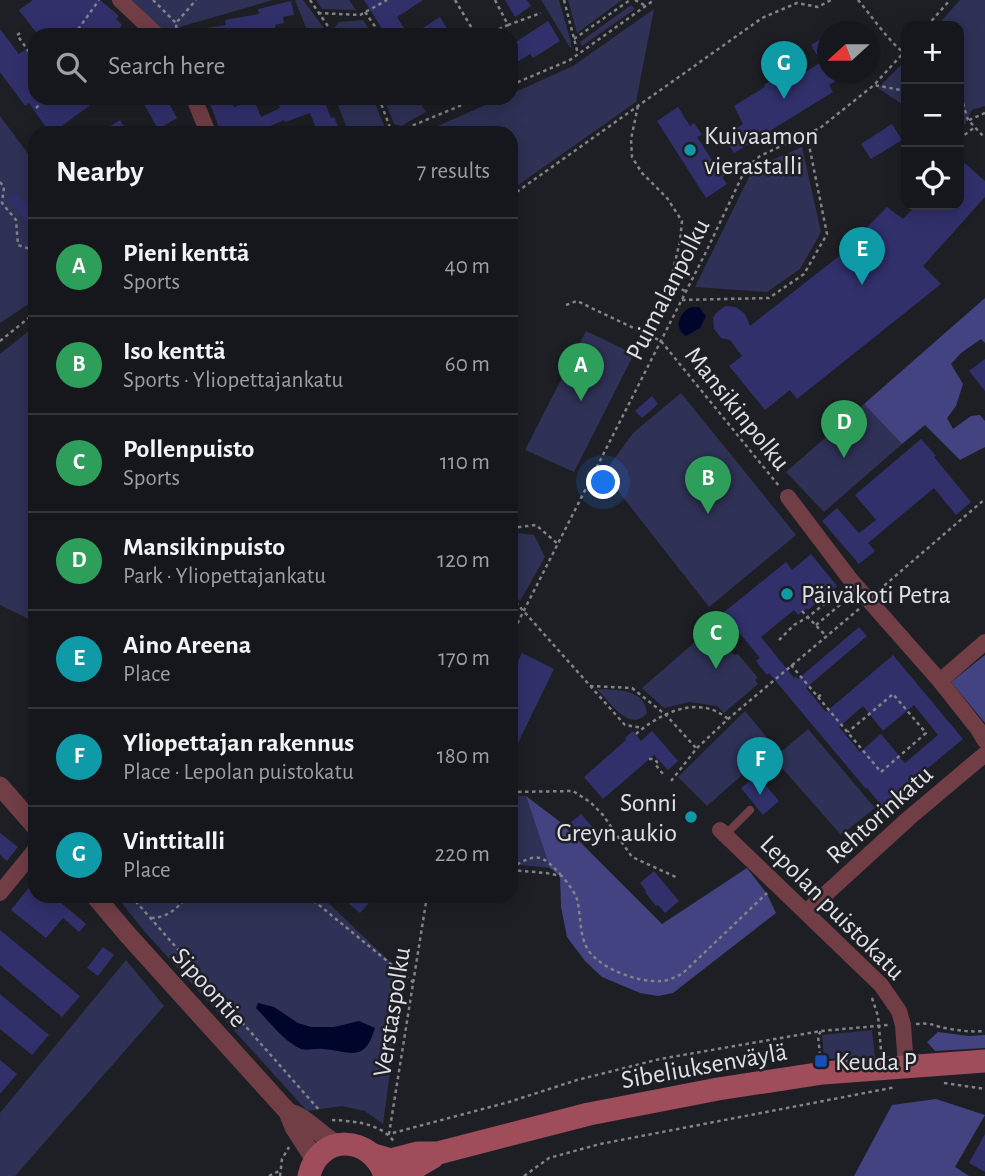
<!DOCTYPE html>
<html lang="en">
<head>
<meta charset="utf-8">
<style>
  body { margin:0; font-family:"Alegreya Sans",sans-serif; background:#232429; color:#f1f3f6 }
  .controls { position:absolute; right:21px; top:21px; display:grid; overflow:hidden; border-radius:14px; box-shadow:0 4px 18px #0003 }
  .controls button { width:63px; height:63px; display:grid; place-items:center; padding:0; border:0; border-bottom:2px solid #35363b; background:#16171c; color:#f1f3f6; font:35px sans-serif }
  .compass { position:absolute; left:817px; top:21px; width:63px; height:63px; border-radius:50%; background:#16171c; box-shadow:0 4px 18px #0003; rotate:249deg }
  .you { position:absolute; left:604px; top:483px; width:24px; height:24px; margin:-18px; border:5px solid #fff; border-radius:50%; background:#1a73e8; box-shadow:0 0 0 10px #1a73e833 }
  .badge { display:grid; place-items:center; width:46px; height:46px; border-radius:50%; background:#ea580c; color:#fff; font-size:23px; font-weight:700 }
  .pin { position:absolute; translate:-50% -58px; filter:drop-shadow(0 2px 4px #0008) }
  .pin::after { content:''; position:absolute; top:37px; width:24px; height:21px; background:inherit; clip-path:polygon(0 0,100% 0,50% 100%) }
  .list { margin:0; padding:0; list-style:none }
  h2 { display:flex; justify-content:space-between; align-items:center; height:91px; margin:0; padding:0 28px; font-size:30px }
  h2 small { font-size:23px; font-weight:400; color:#9e9fa3 }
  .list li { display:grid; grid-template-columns:46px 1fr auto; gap:21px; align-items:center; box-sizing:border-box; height:98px; padding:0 28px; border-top:2px solid #35363b }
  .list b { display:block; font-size:26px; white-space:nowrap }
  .list p { margin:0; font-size:23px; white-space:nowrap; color:#9e9fa3 }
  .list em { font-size:23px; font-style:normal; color:#9e9fa3 }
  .icon { flex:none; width:38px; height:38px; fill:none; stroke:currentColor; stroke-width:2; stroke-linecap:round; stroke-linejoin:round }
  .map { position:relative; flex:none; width:985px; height:1176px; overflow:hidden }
  .search { position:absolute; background:#16171c; box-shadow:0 4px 18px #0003; left:28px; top:28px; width:490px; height:77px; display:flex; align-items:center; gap:18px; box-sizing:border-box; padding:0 24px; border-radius:21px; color:#9e9fa3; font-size:26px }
  .panel { position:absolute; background:#16171c; box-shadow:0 4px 18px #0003; left:28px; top:126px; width:490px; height:777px; border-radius:21px }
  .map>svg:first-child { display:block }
  .green { fill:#2f3156 }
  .forest { fill:#424380 }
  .water { fill:#00062b }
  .building { fill:#31306b; fill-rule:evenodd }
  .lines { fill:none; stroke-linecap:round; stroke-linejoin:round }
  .path { stroke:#828288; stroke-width:2.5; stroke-dasharray:3.5 3.5; stroke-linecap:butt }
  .service { stroke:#713e46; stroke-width:8 }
  .minor { stroke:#713e46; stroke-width:16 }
  .tertiary { stroke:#713e46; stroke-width:19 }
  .secondary { stroke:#9f4d5b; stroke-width:23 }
  .culture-dot { fill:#0f9aa8; stroke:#1e1f25; stroke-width:2.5 }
  .transit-dot { fill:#1a4fb4; stroke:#1e1f25; stroke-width:2.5 }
  .labels { text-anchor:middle; stroke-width:5; stroke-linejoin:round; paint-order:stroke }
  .poi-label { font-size:26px; fill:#e0e0e5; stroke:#1e1f25; text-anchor:start }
  .street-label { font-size:26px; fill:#e0e0e5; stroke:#1e1f25 }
</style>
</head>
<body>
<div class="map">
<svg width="985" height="1176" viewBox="0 0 985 1176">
  <rect width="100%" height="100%" fill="#1e1f25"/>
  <g class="green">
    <path d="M132 0H273L183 26 171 33 164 32Z"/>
    <path d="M295 0H303L329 35H309Z"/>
    <path d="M316 0H349L356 10 322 9Z"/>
    <path d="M541 0H559L571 42V49Z"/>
    <path d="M568 0H622L577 33Z"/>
    <path d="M960 0H985V106L972 110 963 128 959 132V26H937Z"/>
    <path d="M631 5 635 9 582 46 580 42Z"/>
    <path d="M654 9 636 102 511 190V133H422L501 98H511V94L573 66Z"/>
    <path d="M363 20 373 35H341L334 28 339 22Z"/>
    <path d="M906 60V107L878 88Z"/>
    <path d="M335 98H373L387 133H349Z"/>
    <path d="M384 98H417L426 112 401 126 394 124Z"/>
    <path d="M0 116 35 163V300L0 323Z"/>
    <path d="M802 147 821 232 800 269 767 292 695 287 751 173 765 163Z"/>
    <path d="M35 326V622L0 605V354Z"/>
    <path d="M586 331 634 354 574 472 525 450Z"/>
    <path d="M681 393 796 535 709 607 604 473 633 433Z"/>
    <path d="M864 404 902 444 824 512 786 472Z"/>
    <path d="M511 532 534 535 545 557 520 601 511 591Z"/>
    <path d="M711 628 734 655 738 654 758 678 755 680 758 684 724 713 717 706 689 702 664 708 642 688Z"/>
    <path d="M597 689C616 690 644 688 647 713 630 734 609 701 597 689Z"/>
    <path d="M745 711 780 753 808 729 875 808 841 835 768 752 707 806 678 777Z"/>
    <path d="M511 796H526L550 868 511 864Z"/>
    <path d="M116 896H321L403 974 383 1124 365 1111 342 1106 307 1111 145 932Z"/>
    <path d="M126 960 164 1006 15 1176H0V1113Z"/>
    <path d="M872 1030 875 1057 824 1059 822 1035Z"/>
  </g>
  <g class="forest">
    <path d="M985 298V343L981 339 961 353 951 364 963 384 956 406 947 418 953 429 971 416 980 415 985 421V447L960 460 925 425 902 444 864 404Z"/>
    <path d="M985 655V723L951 682Z"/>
    <path d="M526 796 559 821 662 924 747 868 767 894 776 913 673 993 658 996 640 993 602 977 585 961 567 937 561 907 560 876 550 868Z"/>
    <path d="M938 1032 969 1036 985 1035V1048L935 1051 927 1042Z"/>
    <path d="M936 1099 985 1115 955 1167 969 1176H854L892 1105Z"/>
  </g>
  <g class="water">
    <path d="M691 307H699L706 316 700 328 686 336C673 328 679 313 691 307Z"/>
    <path d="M258 1003 274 1007 298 1023 311 1027H334L359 1021 375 1028C364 1064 351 1051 323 1049 315 1048 308 1051 301 1049 283 1041 269 1021 256 1008Z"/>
  </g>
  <g class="building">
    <path d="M33 0H100L119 16 116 19 122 25 114 35H38L19 10Z"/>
    <path d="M364 0H423L397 17 408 35H386Z"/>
    <path d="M505 0H527L531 6 515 17Z"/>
    <path d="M291 1 294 15 283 17 284 23 275 25 277 35H201L200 29 226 25 225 20 259 14 258 9Z"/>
    <path d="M440 17 451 35H412Z"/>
    <path d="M548 21 560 41 533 58 530 54 511 66V45Z"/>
    <path d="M0 29 19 54 35 43V98H100L52 133H50L29 103 25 106 0 72Z"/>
    <path d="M828 35V74H847L829 85 833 92 734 153 723 137 743 124 734 106 765 87 764 85 779 75 786 85 821 62 811 45Z"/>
    <path d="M154 98H166L177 118 158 129 144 104Z"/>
    <path d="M208 98H231L234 107 254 100 261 117 280 108 278 103 290 98H323L331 118 334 117 341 133H318L310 113 285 122 284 120 255 133H221Z"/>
    <path d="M678 107 690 126 694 123 702 135 697 137 716 166 721 163 727 174 722 177 727 184 706 198 657 121Z"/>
    <path d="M120 120 128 133H99Z"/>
    <path d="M892 124 902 140 871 159 861 144Z"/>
    <path d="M959 158 985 181V197L923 266 941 284 797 399 790 390 765 410 729 366 742 356 730 340 721 338 714 329 713 318 716 313 725 306 736 307 745 314 750 326 838 257 887 207 903 219 916 205H959Z"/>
    <path d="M16 192 28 207 30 226 8 199Z"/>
    <path d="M985 359V391L969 371Z"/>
    <path d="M652 396 658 404 642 418 635 411Z"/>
    <path d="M921 439 936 456 934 457 971 502 956 515 934 488 868 543 875 551 859 564 822 521 837 508 859 533 876 520 855 495Z"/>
    <path d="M811 554 837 586 808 610 807 608 798 615 794 610 761 637 794 678 795 676 798 679 859 627 867 636 806 688 826 712 893 655 963 739 882 806 867 788 866 789 769 673 767 675 756 661 760 658 723 613 786 562 792 570ZM914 705 938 735 905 763 881 734 860 752 839 727 863 706 883 731Z"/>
    <path d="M522 653 554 669 511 757V676Z"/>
    <path d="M633 731 641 741 652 731 678 761 668 770 654 755 603 799 584 777 626 740 625 738Z"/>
    <path d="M757 775 779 801 763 815 741 788Z"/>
    <path d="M581 814 601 837 592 844 584 835 580 838 568 825Z"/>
    <path d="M0 833 18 847 7 861 0 855Z"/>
    <path d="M654 871 679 901 665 913 658 905 656 906 645 892 646 891 640 883Z"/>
    <path d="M35 880V896H53L86 924 79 932 63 918 46 938 11 910Z"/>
    <path d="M340 896H375L360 913Z"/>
    <path d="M0 930 80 996 62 1017 0 965Z"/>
    <path d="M103 947 114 955 98 976 87 968Z"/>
    <path d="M0 994 49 1035 32 1055 0 1029Z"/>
    <path d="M0 1060 17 1074 0 1094Z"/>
    <path d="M985 1134V1172L969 1163Z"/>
  </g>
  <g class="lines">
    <g class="path">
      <path d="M153 0 176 23"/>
      <path d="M310 0 334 35"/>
      <path d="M455 0 476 35"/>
      <path d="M495 0 508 25 541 13"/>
      <path d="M564 0 578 54"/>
      <path d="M635 0 646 6"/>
      <path d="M858 0C871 15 891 45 906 54"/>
      <path d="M365 12 381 35"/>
      <path d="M318 13 360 15 387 0"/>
      <path d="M927 26 950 0"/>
      <path d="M20 33 17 35 35 60"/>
      <path d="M74 35 99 0"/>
      <path d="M177 35 176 23 196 0"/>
      <path d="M486 35 508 25"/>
      <path d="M574 39 630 0"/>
      <path d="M906 50 874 85 906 91"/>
      <path d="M511 85 570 60 654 0"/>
      <path d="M959 90 968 120 985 138"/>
      <path d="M379 98 392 133"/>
      <path d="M638 106 631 139 632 157 642 173 667 198 682 221 680 241 670 283 685 291"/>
      <path d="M36 108 47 98"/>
      <path d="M969 120 985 113"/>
      <path d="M401 133 409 127 479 98"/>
      <path d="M959 139 975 127"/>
      <path d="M0 182 4 187 2 203 16 220 18 245 30 249 35 254"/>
      <path d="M511 196 762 18 797 3 818 7 831 0"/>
      <path d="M682 300 769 298 804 274 827 234 807 135"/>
      <path d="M566 305 577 301 661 341 779 486"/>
      <path d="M0 341 35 313"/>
      <path d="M511 528 536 525 558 544"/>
      <path d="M879 590 985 499"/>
      <path d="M511 597 625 725 643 728"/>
      <path d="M802 611 826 636"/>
      <path d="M816 625 848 598"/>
      <path d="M511 636 705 254 746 168 760 156 820 128 874 85"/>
      <path d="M779 640 794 625 808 617 842 590"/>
      <path d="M791 665 818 697 823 693"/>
      <path d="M590 686 632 688 666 715 696 748"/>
      <path d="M818 697 881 772 926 733 893 694 848 732"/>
      <path d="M636 734C660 713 699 694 728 719"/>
      <path d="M649 759H654L657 762 655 764 663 774"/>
      <path d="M671 781 697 748 728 719 859 609"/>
      <path d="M511 792 573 791 590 802 603 815 632 857 678 878"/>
      <path d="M511 868C536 853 541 853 561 875"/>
      <path d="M511 870 546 873 562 876C567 882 574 891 577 899 581 914 579 931 586 946 596 968 639 983 661 981 668 981 675 977 682 974L767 893"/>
      <path d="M131 896 320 1111"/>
      <path d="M308 896 414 983"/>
      <path d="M427 896 389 1134 509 1102 577 1080 660 1059 821 1031 888 1025"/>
      <path d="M151 918C169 917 176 909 188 896"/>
      <path d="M872 998 878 1016 881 1050"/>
      <path d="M916 1024C934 1022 934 1027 950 1029 962 1031 973 1032 985 1031"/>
      <path d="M820 1055 818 1036 821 1031"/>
      <path d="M944 1083 985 1089"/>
      <path d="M332 1120C353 1121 382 1123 395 1143"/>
      <path d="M269 1176 279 1171"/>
      <path d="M280 1176 282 1159 289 1147"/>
      <path d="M524 1176 549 1158 600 1144 896 1087"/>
    </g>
    <path class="service" d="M725 835 750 810"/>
    <g class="minor">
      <path d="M120 0 157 35"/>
      <path d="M194 98 208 133"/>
      <path d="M788 497 850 579 940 681 978 729 985 741"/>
      <path d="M940 681 985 642"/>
      <path d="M720 830 881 985 899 1011 903 1025 906 1066"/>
      <path d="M0 893 35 850"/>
      <path d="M806 912 909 818 985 754"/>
    </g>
    <g class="tertiary">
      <path d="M0 786 35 826"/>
      <path d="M95 896 127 934 288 1112 294 1127 312 1155 315 1162"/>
      <path d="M288 1112C308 1118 320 1136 338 1145"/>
    </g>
    <g class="secondary">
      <path d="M374 1155 391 1160 418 1153H438L589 1114 718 1089 823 1073 985 1061"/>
      <path d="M309 1176C318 1133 372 1134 385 1176"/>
      <path d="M401 1176 433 1157"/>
    </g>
  </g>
  <g class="culture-dot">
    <circle cx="690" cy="150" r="7"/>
    <circle cx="787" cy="594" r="7"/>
    <circle cx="691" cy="817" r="7"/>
  </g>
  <rect class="transit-dot" x="814" y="1054" width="14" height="14" rx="3.5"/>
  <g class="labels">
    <g class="poi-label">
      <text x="704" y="144">Kuivaamon<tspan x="704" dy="30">vierastalli</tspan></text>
      <text x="801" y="603">Päiväkoti Petra</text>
      <text x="677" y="811" text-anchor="end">Sonni<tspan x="677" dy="30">Greyn aukio</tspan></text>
      <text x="835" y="1070">Keuda P</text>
    </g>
    <g class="street-label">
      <text transform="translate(667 289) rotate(-63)" y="9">Puimalanpolku</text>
      <text transform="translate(738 408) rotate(51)" y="9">Mansikinpolku</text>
      <text transform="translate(879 814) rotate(-42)" y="9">Rehtorinkatu</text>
      <text transform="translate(833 907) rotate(45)" y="9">Lepolan puistokatu</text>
      <text transform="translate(210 987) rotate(48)" y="9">Sipoontie</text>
      <text transform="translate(391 1012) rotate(-81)" y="9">Verstaspolku</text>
      <text transform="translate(704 1065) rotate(-10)" y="9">Sibeliuksenväylä</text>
    </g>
  </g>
</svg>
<div class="controls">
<button>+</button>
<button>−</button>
<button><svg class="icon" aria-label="locate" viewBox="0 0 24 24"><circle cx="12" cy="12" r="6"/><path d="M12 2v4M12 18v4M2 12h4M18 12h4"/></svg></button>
</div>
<svg class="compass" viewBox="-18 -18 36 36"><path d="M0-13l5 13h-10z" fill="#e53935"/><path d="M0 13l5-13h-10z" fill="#9e9fa3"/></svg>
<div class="you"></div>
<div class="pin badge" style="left:581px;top:401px;background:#2e9e5b">A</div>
<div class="pin badge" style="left:708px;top:514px;background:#2e9e5b">B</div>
<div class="pin badge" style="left:716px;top:669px;background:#2e9e5b">C</div>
<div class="pin badge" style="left:844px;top:458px;background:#2e9e5b">D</div>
<div class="pin badge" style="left:862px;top:285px;background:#0f9aa8">E</div>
<div class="pin badge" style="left:760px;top:795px;background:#0f9aa8">F</div>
<div class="pin badge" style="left:784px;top:99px;background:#0f9aa8">G</div>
<div class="search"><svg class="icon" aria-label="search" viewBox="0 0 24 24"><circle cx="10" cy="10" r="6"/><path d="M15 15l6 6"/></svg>Search here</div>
<section class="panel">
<h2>Nearby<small>7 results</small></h2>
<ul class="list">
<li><span class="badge" style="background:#2e9e5b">A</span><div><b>Pieni kenttä</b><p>Sports</p></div><em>40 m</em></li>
<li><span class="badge" style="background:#2e9e5b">B</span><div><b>Iso kenttä</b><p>Sports · Yliopettajankatu</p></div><em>60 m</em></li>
<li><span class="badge" style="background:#2e9e5b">C</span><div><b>Pollenpuisto</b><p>Sports</p></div><em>110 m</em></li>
<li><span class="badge" style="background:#2e9e5b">D</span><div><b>Mansikinpuisto</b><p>Park · Yliopettajankatu</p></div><em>120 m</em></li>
<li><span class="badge" style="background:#0f9aa8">E</span><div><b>Aino Areena</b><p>Place</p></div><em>170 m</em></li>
<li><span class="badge" style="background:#0f9aa8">F</span><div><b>Yliopettajan rakennus</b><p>Place · Lepolan puistokatu</p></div><em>180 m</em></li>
<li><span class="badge" style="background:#0f9aa8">G</span><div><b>Vinttitalli</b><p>Place</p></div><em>220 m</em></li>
</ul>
</section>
</div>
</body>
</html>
